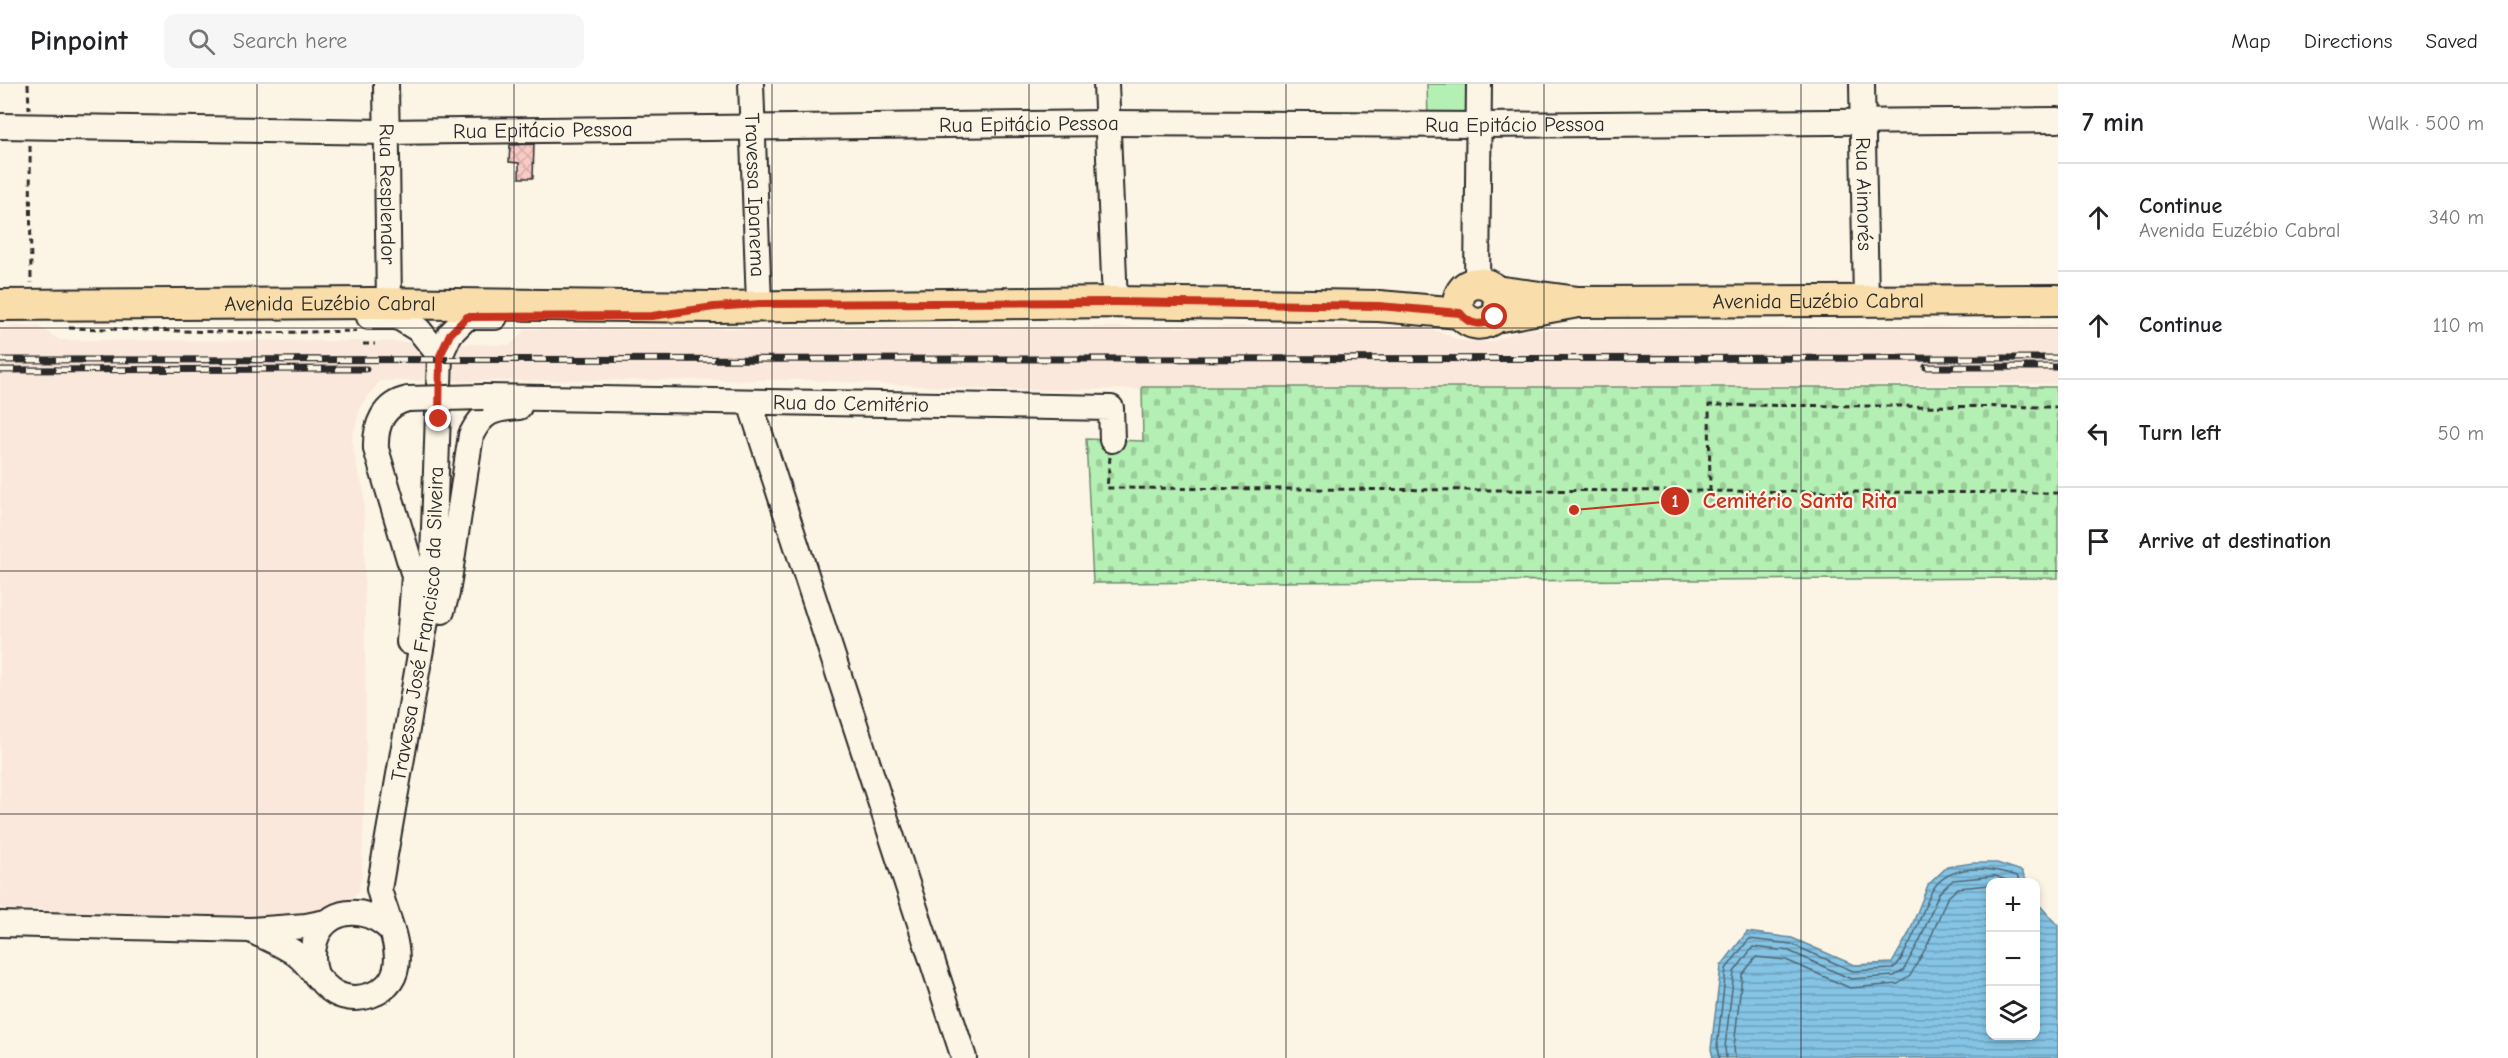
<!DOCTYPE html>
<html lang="en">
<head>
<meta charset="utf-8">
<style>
  body { margin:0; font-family:"Comic Neue",sans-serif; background:#f6f6f6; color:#202124 }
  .controls { position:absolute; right:18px; bottom:18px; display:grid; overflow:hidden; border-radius:12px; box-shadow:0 3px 9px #0003 }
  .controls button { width:54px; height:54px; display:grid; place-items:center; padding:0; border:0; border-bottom:2px solid #e0e0e0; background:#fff; color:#202124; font:30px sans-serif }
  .stop { position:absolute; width:18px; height:18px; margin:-14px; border:4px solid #c8321e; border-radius:50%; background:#fff }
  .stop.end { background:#c8321e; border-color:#fff; box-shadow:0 2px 6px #0008 }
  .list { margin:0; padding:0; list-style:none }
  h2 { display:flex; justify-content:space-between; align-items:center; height:78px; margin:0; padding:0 24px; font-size:26px }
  h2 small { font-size:20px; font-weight:400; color:#757577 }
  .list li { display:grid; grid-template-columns:39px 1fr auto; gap:18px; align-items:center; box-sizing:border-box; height:108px; padding:0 24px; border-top:2px solid #e0e0e0 }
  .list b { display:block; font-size:22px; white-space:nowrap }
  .list p { margin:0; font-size:20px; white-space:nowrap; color:#757577 }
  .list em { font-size:20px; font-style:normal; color:#757577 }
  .icon { flex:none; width:33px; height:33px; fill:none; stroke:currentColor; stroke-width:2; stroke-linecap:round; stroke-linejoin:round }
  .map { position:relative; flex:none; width:2058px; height:974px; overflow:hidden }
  header { display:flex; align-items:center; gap:36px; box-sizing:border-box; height:84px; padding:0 30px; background:#fff; border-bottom:2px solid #e0e0e0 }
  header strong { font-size:28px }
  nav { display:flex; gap:33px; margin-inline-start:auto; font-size:21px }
  .search { width:420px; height:54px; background:#f6f6f6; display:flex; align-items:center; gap:15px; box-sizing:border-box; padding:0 21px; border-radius:12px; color:#757577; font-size:22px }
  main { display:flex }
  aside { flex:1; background:#fff }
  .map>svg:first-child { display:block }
  .built { fill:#fbe8dc }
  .cemetery { fill:url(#cemetery-stones); stroke:#708d6f; stroke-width:1.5 }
  .park { fill:#b4efb3; stroke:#708d6f; stroke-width:1.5 }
  .water { fill:url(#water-rules); stroke:#61879b; stroke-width:1.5 }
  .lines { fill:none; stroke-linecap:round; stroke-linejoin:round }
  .shore { stroke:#4f6875; stroke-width:1.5 }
  .building { fill:url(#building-cross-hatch); stroke:#2b2b2b; stroke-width:1.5 }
  .minor-casing { stroke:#2b2b2b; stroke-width:28 }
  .major-casing { stroke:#2b2b2b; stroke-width:34 }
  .path { stroke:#2b2b2b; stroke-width:3; stroke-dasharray:6 4.5; stroke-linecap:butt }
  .minor { stroke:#fcf5e5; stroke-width:24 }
  .major { stroke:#f9deab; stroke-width:30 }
  .rail-casing { stroke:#2b2b2b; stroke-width:7 }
  .rail { stroke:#fcf5e5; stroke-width:4.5; stroke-dasharray:14; stroke-linecap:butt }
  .minor-bridge-casing { stroke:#2b2b2b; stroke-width:28; stroke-linecap:butt }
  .minor-bridge { stroke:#fcf5e5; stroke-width:24 }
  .route { stroke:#c8321e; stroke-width:8 }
  .grid { fill:none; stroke:#2b2b2b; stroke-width:1.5; stroke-opacity:0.55 }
  .labels { text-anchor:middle; stroke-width:4.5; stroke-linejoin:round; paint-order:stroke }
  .street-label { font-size:21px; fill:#2b2b2b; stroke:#fcf5e5 }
  .leader { fill:none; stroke:#c8321e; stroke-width:2 }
  .callout-dot { fill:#c8321e; stroke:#fcf5e5; stroke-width:2 }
  .mark-label { font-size:18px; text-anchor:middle; font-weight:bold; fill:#fff }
  .callout-label { font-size:22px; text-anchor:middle; font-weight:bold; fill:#c8321e; stroke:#fcf5e5; stroke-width:4.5; stroke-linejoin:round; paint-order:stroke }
</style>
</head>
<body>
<header>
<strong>Pinpoint</strong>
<div class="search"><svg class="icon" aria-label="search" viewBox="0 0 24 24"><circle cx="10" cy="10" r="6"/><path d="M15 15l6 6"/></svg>Search here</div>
<nav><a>Map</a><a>Directions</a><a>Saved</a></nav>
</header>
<main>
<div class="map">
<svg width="2058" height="974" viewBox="0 0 2058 974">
  <defs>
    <pattern id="cemetery-stones" width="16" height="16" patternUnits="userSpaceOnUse" patternTransform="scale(1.5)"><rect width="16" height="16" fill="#b4efb3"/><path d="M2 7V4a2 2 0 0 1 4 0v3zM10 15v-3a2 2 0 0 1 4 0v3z" fill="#9bcd9a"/></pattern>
    <pattern id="water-rules" width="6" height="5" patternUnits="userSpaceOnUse" patternTransform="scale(1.5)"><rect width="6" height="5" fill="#85c4e5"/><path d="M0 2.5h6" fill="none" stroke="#6d9fba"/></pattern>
    <pattern id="building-cross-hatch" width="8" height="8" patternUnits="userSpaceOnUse" patternTransform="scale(1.5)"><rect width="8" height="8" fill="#facac6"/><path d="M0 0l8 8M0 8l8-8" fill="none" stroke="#d6aeaa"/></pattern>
  </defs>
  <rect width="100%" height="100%" fill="#fcf5e5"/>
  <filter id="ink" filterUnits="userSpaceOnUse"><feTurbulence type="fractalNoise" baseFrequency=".0167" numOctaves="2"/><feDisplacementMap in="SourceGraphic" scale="12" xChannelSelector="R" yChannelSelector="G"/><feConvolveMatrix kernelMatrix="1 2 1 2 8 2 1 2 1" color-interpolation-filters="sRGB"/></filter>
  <g filter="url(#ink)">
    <path class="built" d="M38 242 60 256 368 257 510 261 526 245 1413 242 1429 244 1462 257 1490 258 1524 245 2058 242V300L996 306 806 296 380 297 361 322 352 356 357 384 364 406 366 661 362 791 358 809 332 829 318 834 0 825V243Z"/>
    <path class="cemetery" d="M1142 303H2058V494L1093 499 1086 355 1143 357Z"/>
    <path class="park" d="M1427 0H1473V37L1428 36Z"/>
    <path class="water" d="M1973 779H1997L2022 787 2027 798H1990V952H2036V817L2058 842V974H1713L1711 965 1721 882 1747 848 1792 854 1854 881 1892 879 1909 849 1928 801 1947 783Z"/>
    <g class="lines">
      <g class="shore">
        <path d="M1719 974 1717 964 1726 885 1749 855 1791 860 1853 887 1892 885C1900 880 1904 870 1908 862 1918 844 1923 824 1932 807 1948 778 1991 783 2017 792L2021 798"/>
        <path d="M1726 974 1725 963 1734 888 1753 863 1789 867 1851 895 1894 892 1903 887 1920 856 1939 809 1953 796 1995 792 2012 798"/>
        <path d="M1735 974 1734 963 1742 891 1756 873 1786 876 1850 904 1898 900 1910 892 1928 860 1947 814 1958 804 1990 801"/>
      </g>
    </g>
    <path class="building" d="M534 60 533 94H519V79L509 78 510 61Z"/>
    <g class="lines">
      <defs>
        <g id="minor">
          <path id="s1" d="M386 0 389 219"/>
          <path id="s2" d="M751 0 759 220"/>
          <path d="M1106 0 1115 218"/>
          <path id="s3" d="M1862 0 1866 218"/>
          <path id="s4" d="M0 42 386 48 1106 39 1479 41 2058 36"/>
          <path d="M1477 199 1479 0"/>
          <path d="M369 233H398L419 246 440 272"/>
          <path id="s5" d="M483 313 1111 324 1112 356"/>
          <path d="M408 315C383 320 375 342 376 365L414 492 409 558"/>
          <path d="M750 319 964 974"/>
          <path d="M442 527 447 509 471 351C483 327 493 325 519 323"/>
          <path d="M0 840 251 846 306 842 326 838"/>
          <path id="s6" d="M251 846C265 854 283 860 296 870 311 881 319 900 335 909 346 915 359 915 371 911 419 893 387 838 379 805L432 502 440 272 450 250 467 233H495"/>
          <path d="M316 891C300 837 352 808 391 846"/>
        </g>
        <g id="major">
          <path id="s7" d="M1495 207 1578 218 2058 216"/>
          <path id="s8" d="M0 221 373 219 714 223 1115 218 1379 222 1460 229C1470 242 1483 243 1495 233L1578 218"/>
          <path d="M1460 229C1448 191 1505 189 1499 225"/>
        </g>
      </defs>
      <use href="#minor" class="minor-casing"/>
      <use href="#major" class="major-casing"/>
      <g class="path">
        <path d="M28 0 29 25"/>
        <path d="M30 62 31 199"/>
        <path d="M69 244 259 249 356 247"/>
        <path d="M363 260H375"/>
        <path d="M1110 373 1107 404 2058 409"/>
        <path d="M1710 407 1709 321 2058 323"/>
      </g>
      <use href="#minor" class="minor"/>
      <use href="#major" class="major"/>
      <defs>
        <g id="rail">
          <path d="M0 276 2058 274"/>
          <path d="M1926 283H2058"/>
          <path d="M0 286 366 285"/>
        </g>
      </defs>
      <use href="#rail" class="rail-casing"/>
      <use href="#rail" class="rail"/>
      <defs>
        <path id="minor-bridge" d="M408 315 483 313"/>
      </defs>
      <use href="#minor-bridge" class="minor-bridge-casing"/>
      <use href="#minor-bridge" class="minor-bridge"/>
    </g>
  </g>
  <g class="lines" filter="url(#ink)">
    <path class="route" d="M439 335 440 272 450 250 467 233 652 232 714 223 759 220 1115 218 1379 222 1460 229C1470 242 1483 243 1495 233"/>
  </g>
  <path class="grid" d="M257 0V974M514 0V974M772 0V974M1029 0V974M1286 0V974M1544 0V974M1801 0V974M0 244H2058M0 487H2058M0 730H2058"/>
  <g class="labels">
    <g class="street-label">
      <text dy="7" stroke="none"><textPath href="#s4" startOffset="1029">Rua Epitácio Pessoa</textPath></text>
      <text dy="7" stroke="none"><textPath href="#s4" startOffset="1515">Rua Epitácio Pessoa</textPath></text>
      <text dy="7" stroke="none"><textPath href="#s4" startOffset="543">Rua Epitácio Pessoa</textPath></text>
      <text dy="7" stroke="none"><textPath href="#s3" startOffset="110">Rua Aimorés</textPath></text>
      <text dy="7" stroke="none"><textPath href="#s1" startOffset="110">Rua Resplendor</textPath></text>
      <text dy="7" stroke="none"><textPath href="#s2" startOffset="111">Travessa Ipanema</textPath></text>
      <text dy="7" stroke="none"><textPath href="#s7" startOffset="324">Avenida Euzébio Cabral</textPath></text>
      <text dy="7" stroke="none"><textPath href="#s8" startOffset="330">Avenida Euzébio Cabral</textPath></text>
      <text dy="7" stroke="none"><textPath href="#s5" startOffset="368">Rua do Cemitério</textPath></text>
      <text dy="7" stroke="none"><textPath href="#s6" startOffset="532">Travessa José Francisco da Silveira</textPath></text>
    </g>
  </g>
  <path class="leader" d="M1574 426L1675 417"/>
  <g class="callout-dot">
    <circle cx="1574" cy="426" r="6"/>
    <circle cx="1675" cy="417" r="15"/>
  </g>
  <g class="mark-label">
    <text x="1675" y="423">1</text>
  </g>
  <g class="callout-label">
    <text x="1800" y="424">Cemitério Santa Rita</text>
  </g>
</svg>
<div class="controls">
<button>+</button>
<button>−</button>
<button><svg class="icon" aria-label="layers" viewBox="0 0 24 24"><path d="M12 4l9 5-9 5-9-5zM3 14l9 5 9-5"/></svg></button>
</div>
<div class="stop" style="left:1495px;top:233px"></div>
<div class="stop end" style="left:439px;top:335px"></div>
</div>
<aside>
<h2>7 min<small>Walk · 500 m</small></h2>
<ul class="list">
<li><svg class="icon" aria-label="ahead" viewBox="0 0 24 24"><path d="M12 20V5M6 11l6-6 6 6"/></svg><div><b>Continue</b><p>Avenida Euzébio Cabral</p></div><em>340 m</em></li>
<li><svg class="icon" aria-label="ahead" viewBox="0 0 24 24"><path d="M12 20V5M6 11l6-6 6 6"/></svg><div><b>Continue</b></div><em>110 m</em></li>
<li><svg class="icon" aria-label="left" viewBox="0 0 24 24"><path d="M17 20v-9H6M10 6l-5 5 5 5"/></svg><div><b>Turn left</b></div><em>50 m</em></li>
<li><svg class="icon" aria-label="arrive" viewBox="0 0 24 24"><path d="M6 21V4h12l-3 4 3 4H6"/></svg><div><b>Arrive at destination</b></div></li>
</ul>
</aside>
</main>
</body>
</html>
